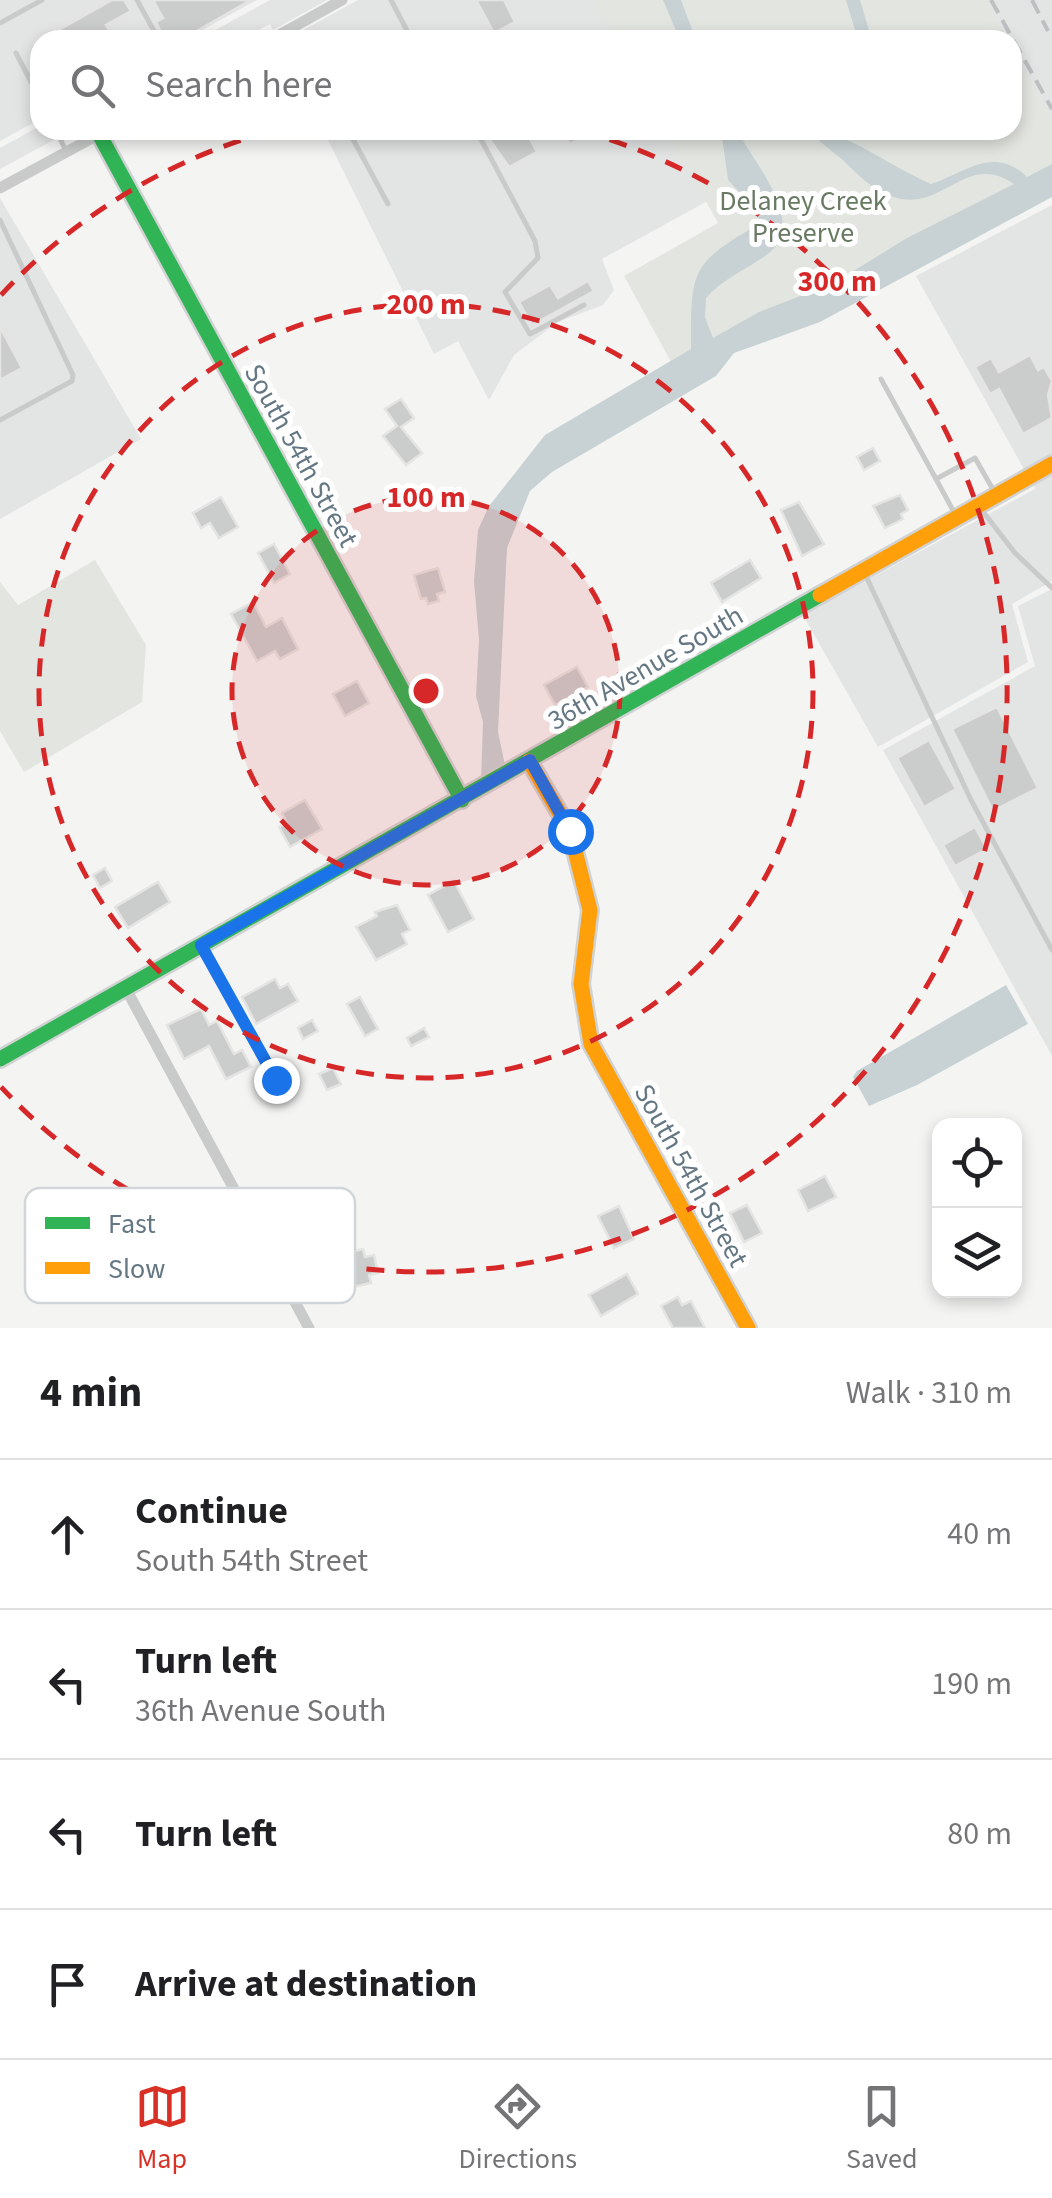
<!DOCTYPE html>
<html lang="en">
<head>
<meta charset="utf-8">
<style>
  body { margin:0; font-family:"Source Sans 3",sans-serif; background:#f2f2f2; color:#202124 }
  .controls { position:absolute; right:30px; bottom:30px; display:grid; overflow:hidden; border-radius:20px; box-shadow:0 5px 15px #0003 }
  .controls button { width:90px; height:90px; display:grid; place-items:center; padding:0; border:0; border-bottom:2px solid #e0e0e0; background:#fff; color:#202124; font:50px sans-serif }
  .stop { position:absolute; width:30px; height:30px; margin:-22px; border:8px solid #1a73e8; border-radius:50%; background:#fff }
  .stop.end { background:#1a73e8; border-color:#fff; box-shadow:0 2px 10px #0008 }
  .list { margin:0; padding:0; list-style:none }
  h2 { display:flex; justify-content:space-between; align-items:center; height:130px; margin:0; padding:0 40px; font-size:42px }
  h2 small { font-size:32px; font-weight:400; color:#757577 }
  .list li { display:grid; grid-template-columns:65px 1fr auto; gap:30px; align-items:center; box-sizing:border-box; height:150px; padding:0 40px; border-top:2px solid #e0e0e0 }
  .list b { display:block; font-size:38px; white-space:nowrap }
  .list p { margin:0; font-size:32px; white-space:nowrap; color:#757577 }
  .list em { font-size:32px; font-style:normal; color:#757577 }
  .icon { flex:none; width:55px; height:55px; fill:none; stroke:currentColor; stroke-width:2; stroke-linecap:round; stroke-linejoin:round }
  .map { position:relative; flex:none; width:1052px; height:1328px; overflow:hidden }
  .search { position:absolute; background:#fff; box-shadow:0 5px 15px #0003; left:30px; right:30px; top:30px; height:110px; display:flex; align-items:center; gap:25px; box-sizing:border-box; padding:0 35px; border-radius:30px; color:#757577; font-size:38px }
  .sheet { height:730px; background:#fff }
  nav { display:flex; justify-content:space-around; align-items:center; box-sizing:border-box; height:140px; border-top:2px solid #e0e0e0; background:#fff; font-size:28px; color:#757577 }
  nav a { display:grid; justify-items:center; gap:5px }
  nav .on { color:#d93025 }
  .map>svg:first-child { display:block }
  .built { fill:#e3e4e4 }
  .green { fill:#e3e6e0 }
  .water { fill:#c8d2d4 }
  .building { fill:#cbcdcd; stroke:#e4e4e2; stroke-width:2.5 }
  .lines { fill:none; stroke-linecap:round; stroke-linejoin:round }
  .fast-casing { stroke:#d1d2d3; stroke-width:20 }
  .slow-casing { stroke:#d1d2d3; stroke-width:20 }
  .lane { stroke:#c9caca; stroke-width:5 }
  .street { stroke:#c9caca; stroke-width:11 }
  .fast { stroke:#30b455; stroke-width:15 }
  .slow { stroke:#ff9f0a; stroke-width:15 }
  .rail { stroke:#bebfc1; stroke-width:4; stroke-dasharray:15 8; stroke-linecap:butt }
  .route { stroke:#1a73e8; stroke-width:12 }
  .ring { fill:none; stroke:#d62828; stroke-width:5; stroke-dasharray:18 12 }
  .labels { text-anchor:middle; stroke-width:10; stroke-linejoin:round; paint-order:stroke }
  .park-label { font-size:28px; fill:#697a63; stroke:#fff }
  .street-label { font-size:28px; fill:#647783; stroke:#fff }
  .key { fill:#fff; stroke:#d0d6da; stroke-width:2.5 }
  .key-label { font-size:28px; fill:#647783 }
  .centre { fill:#d62828; stroke:#fff; stroke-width:5 }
  .ring-label { font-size:30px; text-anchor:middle; font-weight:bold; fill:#d62828; stroke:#fff; stroke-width:10; stroke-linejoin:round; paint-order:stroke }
</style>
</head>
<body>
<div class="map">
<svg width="1052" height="1328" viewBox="0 0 1052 1328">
  <rect width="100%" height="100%" fill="#f4f4f3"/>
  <g class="built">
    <path d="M0 0H257L184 40H40V119L0 141Z"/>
    <path d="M270 0H327L273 30 270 24 240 40H197Z"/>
    <path d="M358 0H608L629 40H285Z"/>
    <path d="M980 0H1052V126L1012 56V40H1003Z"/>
    <path d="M40 126V130H72L0 169V148Z"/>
    <path d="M323 130H677L713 198 602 259 614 290 603 305 558 322 514 355 489 400 458 341 434 354Z"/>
    <path d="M0 198 141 439 0 519Z"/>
    <path d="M1052 205V456L1025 471 916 276Z"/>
    <path d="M1052 473V581L1012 604 1028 662 878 747 803 615 1035 489 1033 484Z"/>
    <path d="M1052 589V1056L883 750 1035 666 1018 606Z"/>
  </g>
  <g class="green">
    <path d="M594 0H985L1007 40H617Z"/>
    <path d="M1012 48 1052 120V176L681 380 624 276 718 223 666 130H1012Z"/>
    <path d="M95 560 146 645 142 702 24 772 0 731V582L18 605Z"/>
  </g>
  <g class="water">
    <path d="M663 0H681L696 40H680Z"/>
    <path d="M846 0H860L872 40H858Z"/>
    <path d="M721 130H737C753 162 808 222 769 253 748 269 723 278 706 298L705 317 713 338 759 312 834 283 907 238 1014 184C952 141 933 255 845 162 833 151 819 143 810 130 844 130 893 168 931 184 966 172 994 145 1027 177L1052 164V197L820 322 734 353 716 376 552 472 530 491 507 548 498 732 506 770 481 781 483 722 476 696 479 640 474 581 478 530 489 506 545 435 691 349C691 270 690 264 759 224L758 212 728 180Z"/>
    <path d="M1006 985 1028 1024 917 1085 869 1106 853 1077 857 1071Z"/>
  </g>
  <g class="building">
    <path d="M112 0H124L131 11 106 25 115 40H41Z"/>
    <path d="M153 0H251L181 40H165L156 22 163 18Z"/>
    <path d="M476 0H504L515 22 494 33Z"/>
    <path d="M483 130H525L537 152 509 167Z"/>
    <path d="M562 130H594L570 144Z"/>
    <path d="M588 281 594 291 532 325 519 302 550 285 558 298Z"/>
    <path d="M0 327 22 368 0 380Z"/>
    <path d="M1030 355 1038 370 1044 367 1052 381 1048 395 1052 418 1023 434 999 389 990 394 975 367 991 358 999 372Z"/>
    <path d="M401 399 414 418 401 427 422 453 406 465 383 436 397 426 385 409Z"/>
    <path d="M873 448 880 461 864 470 857 457Z"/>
    <path d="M900 495 908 510 901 514 903 519 885 528 873 506Z"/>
    <path d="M221 497 238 527 219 538 210 523 201 528 193 513Z"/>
    <path d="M799 502 824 544 802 556 781 510Z"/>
    <path d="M274 544 290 574 274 583 258 553Z"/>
    <path d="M750 560 761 578 722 602 711 583Z"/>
    <path d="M438 568 445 592 437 594 439 601 428 604 426 598 421 599 414 575Z"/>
    <path d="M253 602 266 627 282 618 298 649 280 659 275 651 257 661 231 614Z"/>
    <path d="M577 667 588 687 555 705 544 685Z"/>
    <path d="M357 681 369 703 345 716 333 694Z"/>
    <path d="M997 707 1038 788 993 811 952 729Z"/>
    <path d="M929 740 956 789 924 807 897 758Z"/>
    <path d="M305 800 322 829 290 847 279 827 287 823 282 813Z"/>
    <path d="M975 827 987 849 955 866 943 845Z"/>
    <path d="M105 868 112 881 100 888 93 875Z"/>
    <path d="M454 881 474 919 448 932 428 895Z"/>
    <path d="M158 882 170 902 128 928 115 907Z"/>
    <path d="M397 905 410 930 402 934 407 944 376 960 356 927 377 916 375 912Z"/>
    <path d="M275 979 280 988 288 984 298 1001 256 1024 242 997Z"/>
    <path d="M360 997 378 1029 365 1036 347 1004Z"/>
    <path d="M201 1009 209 1025 217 1021 234 1054 242 1050 251 1067 226 1079 209 1046 184 1059 167 1025Z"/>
    <path d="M312 1020 318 1031 303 1039 298 1028Z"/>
    <path d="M424 1028 429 1037 411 1046 407 1038Z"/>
    <path d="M333 1068 341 1084 327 1090 319 1074Z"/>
    <path d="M825 1176 836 1197 808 1211 798 1190Z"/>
    <path d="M747 1205 762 1233 744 1242 730 1213Z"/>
    <path d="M619 1206 634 1239 614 1248 598 1216Z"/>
    <path d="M363 1249 365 1257 374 1255 378 1273 369 1275 371 1283 353 1287 345 1253Z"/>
    <path d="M627 1274 638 1294 601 1316 589 1295Z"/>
    <path d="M678 1297 682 1305 691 1301 705 1328H673L661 1306Z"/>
  </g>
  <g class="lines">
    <defs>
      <g id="fast">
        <path d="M99 134 462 800"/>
        <path d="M0 1059 820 595"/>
      </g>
      <g id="slow">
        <path d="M820 595 1052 464"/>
        <path d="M529 761 570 831 590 910 581 984 591 1044 748 1328"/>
      </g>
    </defs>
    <use href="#fast" class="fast-casing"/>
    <use href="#slow" class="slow-casing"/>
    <g class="lane">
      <path d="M137 0 159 40"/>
      <path d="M391 0 412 40"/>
      <path d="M0 23 42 0"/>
      <path d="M16 53 40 99"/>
      <path d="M56 130 65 149"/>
      <path d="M348 130 388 204"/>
      <path d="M476 130 535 241 538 258 505 292 530 334 584 305"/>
      <path d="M0 220 73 375 72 381 0 420"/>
      <path d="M881 379 936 479"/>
      <path d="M981 509 1015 553 1052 588"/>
      <path d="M955 514 936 479 975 458 995 493"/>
      <path d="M865 574 971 800 1052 950"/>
      <path d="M203 947 276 1080"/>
    </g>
    <g class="street">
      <path d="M270 40 342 0"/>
      <path d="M0 188 107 130"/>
      <path d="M125 987 309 1328"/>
    </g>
    <use href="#fast" class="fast"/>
    <use href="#slow" class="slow"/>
    <g class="rail">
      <path d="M991 0 1052 109"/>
      <path d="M1032 0 1048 31"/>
    </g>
  </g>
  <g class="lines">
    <path class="route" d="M276 1080 201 945 530 760 570 831"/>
  </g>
  <circle cx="426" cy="691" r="194" fill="#d62828" fill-opacity=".12"/>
  <g class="ring">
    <circle cx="426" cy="691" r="194"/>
    <circle cx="426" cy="691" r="387"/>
    <path d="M1 295A581 581 0 0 1 271 131M581 131A581 581 0 1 1 1 1087"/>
  </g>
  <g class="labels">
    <g class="park-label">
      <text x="803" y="210">Delaney Creek<tspan x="803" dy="32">Preserve</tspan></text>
    </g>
    <g class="street-label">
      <text transform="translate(302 455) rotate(61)" y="10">South 54th Street</text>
      <text transform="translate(645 667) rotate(-30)" y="10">36th Avenue South</text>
      <text transform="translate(692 1175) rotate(61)" y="10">South 54th Street</text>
    </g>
  </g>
  <rect x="25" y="1188" width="330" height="115" rx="15" class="key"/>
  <rect x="45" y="1217" width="45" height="12" fill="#30b455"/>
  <rect x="45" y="1262" width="45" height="12" fill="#ff9f0a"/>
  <g class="key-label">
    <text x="108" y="1233">Fast</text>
    <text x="108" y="1278">Slow</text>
  </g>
  <circle cx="426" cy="691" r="15" class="centre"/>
  <g class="ring-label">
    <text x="837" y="291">300 m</text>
    <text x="426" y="314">200 m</text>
    <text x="426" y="507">100 m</text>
  </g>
</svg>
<div class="controls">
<button><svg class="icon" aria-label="locate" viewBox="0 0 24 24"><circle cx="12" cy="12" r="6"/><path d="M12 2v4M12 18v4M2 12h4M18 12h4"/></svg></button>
<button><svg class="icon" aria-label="layers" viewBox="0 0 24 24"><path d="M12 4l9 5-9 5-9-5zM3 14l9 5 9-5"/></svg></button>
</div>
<div class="stop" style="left:570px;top:831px"></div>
<div class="stop end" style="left:276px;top:1080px"></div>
<div class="search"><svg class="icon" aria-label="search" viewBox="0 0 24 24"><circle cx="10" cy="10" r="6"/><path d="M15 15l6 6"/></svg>Search here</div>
</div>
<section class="sheet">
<h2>4 min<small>Walk · 310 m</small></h2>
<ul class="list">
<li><svg class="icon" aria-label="ahead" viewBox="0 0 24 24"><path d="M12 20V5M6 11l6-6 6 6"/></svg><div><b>Continue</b><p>South 54th Street</p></div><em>40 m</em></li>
<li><svg class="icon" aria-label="left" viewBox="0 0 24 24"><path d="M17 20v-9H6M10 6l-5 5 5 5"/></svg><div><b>Turn left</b><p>36th Avenue South</p></div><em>190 m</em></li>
<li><svg class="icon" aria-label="left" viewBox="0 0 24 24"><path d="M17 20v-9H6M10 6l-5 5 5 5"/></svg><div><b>Turn left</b></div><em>80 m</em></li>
<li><svg class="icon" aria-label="arrive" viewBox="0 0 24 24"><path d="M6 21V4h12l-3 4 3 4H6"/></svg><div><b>Arrive at destination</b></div></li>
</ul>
</section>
<nav>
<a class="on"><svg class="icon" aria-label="map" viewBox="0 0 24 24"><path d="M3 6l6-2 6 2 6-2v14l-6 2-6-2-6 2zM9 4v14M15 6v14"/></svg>Map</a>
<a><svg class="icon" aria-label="directions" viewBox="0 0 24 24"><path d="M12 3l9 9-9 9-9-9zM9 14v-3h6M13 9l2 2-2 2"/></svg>Directions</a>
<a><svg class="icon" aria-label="saved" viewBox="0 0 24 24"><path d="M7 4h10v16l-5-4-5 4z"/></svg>Saved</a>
</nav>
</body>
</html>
